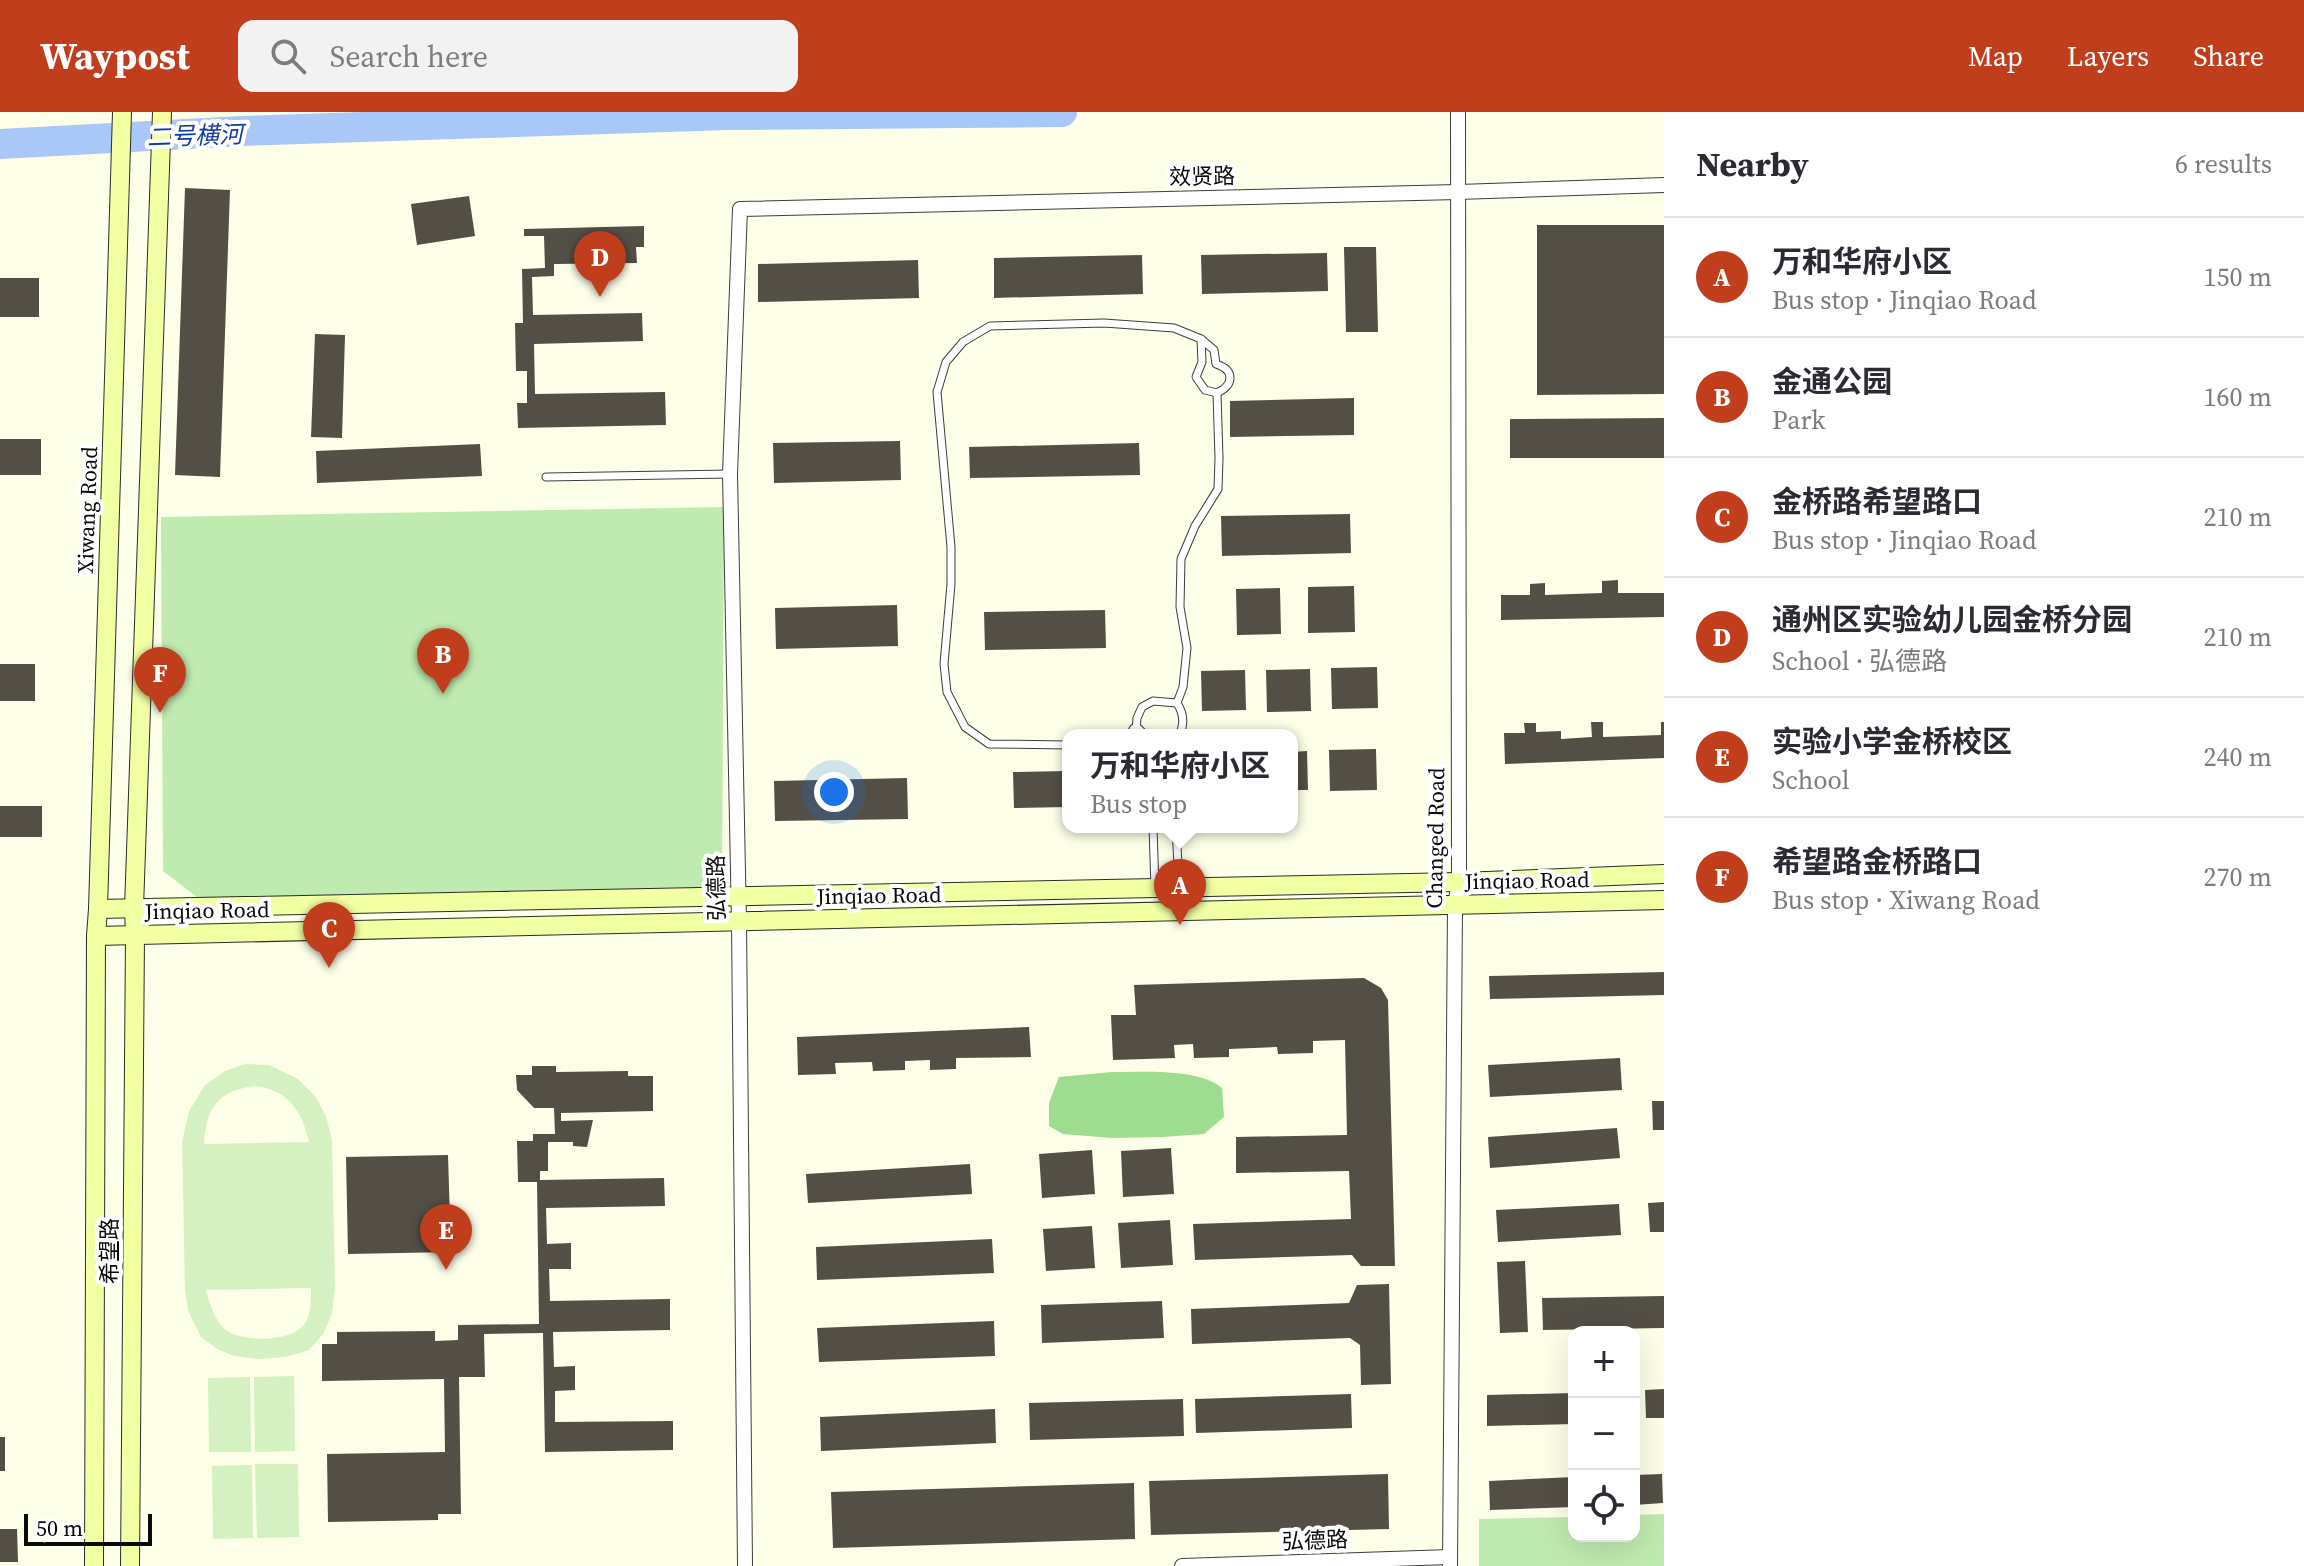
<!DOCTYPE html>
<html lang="en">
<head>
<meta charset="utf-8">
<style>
  body { margin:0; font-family:"Source Serif 4","Noto Sans SC",serif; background:#f2f2f3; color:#2b2b33 }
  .controls { position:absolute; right:24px; bottom:24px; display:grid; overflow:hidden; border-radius:16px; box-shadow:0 8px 32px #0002 }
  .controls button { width:72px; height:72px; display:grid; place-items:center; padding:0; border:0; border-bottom:2px solid #e1e1e2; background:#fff; color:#2b2b33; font:40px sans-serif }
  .scale { position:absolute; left:24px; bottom:20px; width:128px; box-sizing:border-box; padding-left:8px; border:4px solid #0a0a0a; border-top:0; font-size:22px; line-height:28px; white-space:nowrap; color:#0a0a0a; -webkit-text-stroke:6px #fff; paint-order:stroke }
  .you { position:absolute; left:834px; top:680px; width:28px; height:28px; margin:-20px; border:6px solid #fff; border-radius:50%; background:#1a73e8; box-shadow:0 0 0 12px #1a73e833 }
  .badge { display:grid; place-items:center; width:52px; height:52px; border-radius:50%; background:#c03e1c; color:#fff; font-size:26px; font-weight:700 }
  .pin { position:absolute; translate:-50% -66px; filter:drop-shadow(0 2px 4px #0008) }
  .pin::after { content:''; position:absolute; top:42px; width:28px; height:24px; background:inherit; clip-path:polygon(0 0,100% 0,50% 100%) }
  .popup { position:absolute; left:1062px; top:617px; width:236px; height:104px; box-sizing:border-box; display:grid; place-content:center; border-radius:16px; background:#fff; filter:drop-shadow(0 2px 6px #0005); font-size:26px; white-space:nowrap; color:#7c7c81 }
  .popup b { font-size:30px; color:#2b2b33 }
  .popup::after { content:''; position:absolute; left:50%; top:100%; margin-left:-16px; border:16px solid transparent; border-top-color:#fff }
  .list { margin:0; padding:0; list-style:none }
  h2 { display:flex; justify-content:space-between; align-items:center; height:104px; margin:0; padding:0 32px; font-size:34px }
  h2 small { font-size:26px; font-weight:400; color:#7c7c81 }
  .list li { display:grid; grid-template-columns:52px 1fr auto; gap:24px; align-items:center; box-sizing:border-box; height:120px; padding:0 32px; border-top:2px solid #e1e1e2 }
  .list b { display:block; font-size:30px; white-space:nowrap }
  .list p { margin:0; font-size:26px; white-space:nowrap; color:#7c7c81 }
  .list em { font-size:26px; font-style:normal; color:#7c7c81 }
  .icon { flex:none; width:44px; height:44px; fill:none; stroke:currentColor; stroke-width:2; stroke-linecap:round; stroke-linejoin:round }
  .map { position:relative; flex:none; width:1664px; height:1454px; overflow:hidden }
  header { display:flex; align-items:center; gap:48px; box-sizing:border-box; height:112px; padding:0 40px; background:#c03e1c; color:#fff }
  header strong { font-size:38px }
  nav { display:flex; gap:44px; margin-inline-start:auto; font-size:28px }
  .search { width:560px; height:72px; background:#f2f2f3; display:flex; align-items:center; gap:20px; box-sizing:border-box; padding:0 28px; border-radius:16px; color:#7c7c81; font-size:30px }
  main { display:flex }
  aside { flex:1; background:#fff }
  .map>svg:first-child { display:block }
  .green { fill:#c0ebb0 }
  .forest { fill:#9edc8f }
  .pitch { fill:#d5f1c2; fill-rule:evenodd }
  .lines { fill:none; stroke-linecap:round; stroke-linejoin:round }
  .river { stroke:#a9c7f9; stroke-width:30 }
  .building { fill:#534f46 }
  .lane-casing { stroke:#3d3d3d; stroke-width:9 }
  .street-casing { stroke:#3d3d3d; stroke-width:16 }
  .secondary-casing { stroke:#2c2c2c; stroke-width:20 }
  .lane { stroke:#fff; stroke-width:7 }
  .street { stroke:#fff; stroke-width:14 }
  .secondary { stroke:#f2ffa3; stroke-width:18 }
  .labels { text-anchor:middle; stroke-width:8; stroke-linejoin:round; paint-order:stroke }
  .street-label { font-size:22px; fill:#0a0a0a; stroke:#fff }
  .water-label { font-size:24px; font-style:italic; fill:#0f3ca1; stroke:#fff }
</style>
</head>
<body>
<header>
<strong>Waypost</strong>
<div class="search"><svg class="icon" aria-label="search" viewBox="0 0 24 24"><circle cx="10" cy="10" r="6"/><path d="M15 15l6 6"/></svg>Search here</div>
<nav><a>Map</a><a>Layers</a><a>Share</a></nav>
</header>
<main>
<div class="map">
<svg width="1664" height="1454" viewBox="0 0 1664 1454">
  <rect width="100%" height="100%" fill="#feffe8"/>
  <g class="green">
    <path d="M724 395 722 778 202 789 163 759 161 405Z"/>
    <path d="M1664 1402V1454H1479V1407L1574 1405V1424H1634V1403Z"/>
  </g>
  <path class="forest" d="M1112 960C1141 960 1200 956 1222 976L1224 1005 1204 1022 1162 1025 1112 1026 1063 1022 1049 1014V991L1059 965Z"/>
  <g class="pitch">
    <path d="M245 952 269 953 298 967 315 984 326 1004 332 1028 335 1175 332 1202 323 1222 309 1238 286 1245 258 1247 234 1244 217 1237 201 1225 188 1199 185 1178 182 1030 189 999 205 973 225 959ZM254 974C288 977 302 999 309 1030L204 1032C206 996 218 979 254 974ZM311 1176C311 1185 311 1199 307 1208 297 1230 251 1230 231 1221 216 1214 210 1193 206 1178Z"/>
    <path d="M294 1264 295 1339 255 1340 254 1265Z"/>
    <path d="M250 1265 251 1340H209L208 1266Z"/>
    <path d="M255 1352H298L299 1425 257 1426Z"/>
    <path d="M252 1353 253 1426 213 1427 212 1354Z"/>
  </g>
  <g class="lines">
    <path class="river" d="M0 32 242 19 728 3 1062 0"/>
  </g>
  <g class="building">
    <path d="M185 76 230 78 220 365 175 363Z"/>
    <path d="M469 84 475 124 417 133 411 92Z"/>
    <path d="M1537 113H1664V282L1537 283Z"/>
    <path d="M644 114V135H636L637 151 554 152V164L532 165 533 203 642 201 643 229 534 232 535 282 665 280 666 313 518 316 517 291H527V259H516L515 211H523L522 157 545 156 544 124H524V117Z"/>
    <path d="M1344 135H1376L1378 220H1346Z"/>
    <path d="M1327 141 1328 179 1202 182 1201 143Z"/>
    <path d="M1142 143 1143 182 994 186V146Z"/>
    <path d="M918 148 919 186 758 190V152Z"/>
    <rect x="0" y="166" width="39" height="39"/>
    <path d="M315 222 345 223 342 326 311 325Z"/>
    <path d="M1354 286V323L1230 325V289Z"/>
    <path d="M1664 306V346H1510V307Z"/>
    <rect x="0" y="327" width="41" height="36"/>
    <path d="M900 329 901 368 774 371 773 331Z"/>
    <path d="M1139 331 1140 363 970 366 969 335Z"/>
    <path d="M480 332 482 364 317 371 316 339Z"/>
    <path d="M1350 402 1351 441 1222 444 1221 404Z"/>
    <path d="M1618 468V481H1664V505L1501 508V483H1530V472L1545 471V483L1602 481V469Z"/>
    <path d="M1354 474 1355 520 1308 521V475Z"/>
    <path d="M1280 476 1281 522 1237 523 1236 477Z"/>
    <path d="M897 493 898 534 776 537 775 496Z"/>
    <path d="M1105 498 1106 536 985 538 984 500Z"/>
    <rect x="0" y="552" width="35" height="37"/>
    <path d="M1377 555 1378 596 1332 597 1331 556Z"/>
    <path d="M1310 557 1311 599 1267 600 1266 558Z"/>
    <path d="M1245 558 1246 598 1202 599 1201 559Z"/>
    <path d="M1591 610H1603V625L1661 623V610H1664V646L1505 652 1504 621H1525L1524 611H1536V620L1561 619V627L1592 625Z"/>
    <path d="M1376 637 1377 678 1330 679 1329 638Z"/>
    <path d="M1307 639 1308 678H1292V640Z"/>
    <path d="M1068 659V695L1014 696 1013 660Z"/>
    <path d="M907 666 908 707 775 709 774 669Z"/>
    <rect x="0" y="694" width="42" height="31"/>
    <path d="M1664 860V883L1490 887 1489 864Z"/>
    <path d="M1364 866 1381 876 1388 888 1395 1154H1361L1352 1143 1195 1148 1193 1112 1351 1107 1349 1059 1236 1061V1025L1347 1023 1345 928 1313 929V941L1278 942 1277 935 1229 937V945L1194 946 1193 932 1174 933 1175 946 1113 948 1111 903H1136L1134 873Z"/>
    <path d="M1029 915 1031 945 956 946V957L930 958V948L905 949V958L873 959 872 950 835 951 836 962 798 963 797 925Z"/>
    <path d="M1620 946 1622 978 1490 985 1488 953Z"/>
    <path d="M532 954H556V960L628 959V964H653V999L561 1001V1009L593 1008 587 1035 573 1034V1030H548V1059H540V1068L664 1066 665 1094 546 1096 547 1132 571 1131V1157H549L550 1189 670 1187V1218L553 1220 554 1255 575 1254V1278L555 1279V1310L673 1309V1338L545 1340 543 1221 484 1222 485 1265H459L461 1402H438V1408L328 1410 327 1342 445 1340 444 1267 322 1269V1232H337V1220L435 1219V1229L458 1228V1213L539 1212 537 1070H518L517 1029H533V1022H555L554 996H534L517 978 516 963H532Z"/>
    <path d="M1652 989H1664V1018H1653Z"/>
    <path d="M1617 1016 1620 1046 1490 1056 1488 1025Z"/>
    <path d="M1171 1036 1174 1082 1123 1085 1121 1039Z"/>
    <path d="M1092 1038 1095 1082 1042 1086 1039 1042Z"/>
    <path d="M448 1043 451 1140 348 1142 346 1045Z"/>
    <path d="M970 1052 972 1082 808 1091 806 1062Z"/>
    <path d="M1664 1090V1120H1650L1648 1091Z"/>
    <path d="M1619 1092 1621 1123 1498 1130 1496 1098Z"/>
    <path d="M1170 1108 1173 1153 1121 1156 1118 1111Z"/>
    <path d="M1092 1114 1095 1156 1046 1159 1043 1117Z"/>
    <path d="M992 1127 994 1161 817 1168 816 1135Z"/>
    <path d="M1525 1149 1528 1220 1500 1221 1497 1150Z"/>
    <path d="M1389 1172 1391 1272 1361 1273 1360 1233 1350 1226 1192 1232 1191 1197 1349 1191 1357 1173Z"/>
    <path d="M1664 1184V1216L1543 1218 1542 1186Z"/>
    <path d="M1162 1189 1164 1226 1042 1231 1041 1193Z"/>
    <path d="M994 1209 995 1244 819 1250 817 1216Z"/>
    <path d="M1664 1277V1306H1646L1645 1278Z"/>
    <path d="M1574 1281V1312L1487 1314V1283Z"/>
    <path d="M1351 1282 1352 1316 1196 1321 1195 1287Z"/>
    <path d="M1183 1287 1184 1324 1030 1328 1029 1291Z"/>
    <path d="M995 1297 996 1331 821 1339 820 1305Z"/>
    <rect x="0" y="1325" width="5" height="34"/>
    <path d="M1388 1362 1389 1417 1151 1423 1149 1369Z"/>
    <path d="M1662 1362 1663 1391 1634 1393V1363Z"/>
    <path d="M1574 1365V1395L1490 1398 1489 1369Z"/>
    <path d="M1134 1371 1135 1427 833 1436 831 1380Z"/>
    <path d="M0 1417H17L18 1450H0Z"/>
  </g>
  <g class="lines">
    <defs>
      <g id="lane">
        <path d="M1201 227 1202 250 1196 265 1205 278 1217 281"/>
        <path d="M546 365 730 362"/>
        <path d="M1126 623 1136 619 1137 606 1142 595 1153 589 1177 591"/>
        <path d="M1068 633 989 632 965 615 947 580 944 552 951 472V435L937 280 946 250 963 230 990 214 1104 211 1174 216 1201 227 1214 238 1216 252C1235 258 1234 273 1217 281L1219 346 1218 377 1195 414 1181 447 1180 495 1187 536 1183 575 1177 591C1184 602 1185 612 1179 623"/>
        <path d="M1153 715 1155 776"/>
        <path d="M1176 715 1179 773"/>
      </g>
      <g id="street">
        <path d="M1136 619 1140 623"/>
        <path d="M745 1454 739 810 730 362 740 97 1458 80 1664 73"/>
        <path d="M1182 1454 1450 1445"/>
        <path d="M1450 1454 1455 794 1459 770 1458 0"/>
      </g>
      <g id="secondary">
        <path d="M98 797 1459 770 1664 762"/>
        <path d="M96 824 1664 788"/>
        <path d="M94 1454 96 824 98 797 122 0"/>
        <path d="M130 1454 135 824 134 796 162 0"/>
      </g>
    </defs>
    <use href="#lane" class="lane-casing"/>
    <use href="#street" class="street-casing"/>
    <use href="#secondary" class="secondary-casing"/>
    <use href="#lane" class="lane"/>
    <use href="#street" class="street"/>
    <use href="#secondary" class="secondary"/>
  </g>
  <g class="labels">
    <g class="street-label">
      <text transform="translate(1202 64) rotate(-1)" y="8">效贤路</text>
      <text transform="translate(87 398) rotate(-88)" y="8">Xiwang Road</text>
      <text transform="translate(1435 726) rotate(-89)" y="8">Changed Road</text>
      <text transform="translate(1527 768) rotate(-1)" y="8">Jinqiao Road</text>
      <text transform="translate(716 776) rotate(-91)" y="8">弘德路</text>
      <text transform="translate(879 783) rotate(-1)" y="8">Jinqiao Road</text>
      <text transform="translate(207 798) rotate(-1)" y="8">Jinqiao Road</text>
      <text transform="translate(109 1139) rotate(-90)" y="8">希望路</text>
      <text transform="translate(1315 1428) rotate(-2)" y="8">弘德路</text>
    </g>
    <g class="water-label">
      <text transform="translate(195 24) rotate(-2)" y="8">二号横河</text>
    </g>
  </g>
</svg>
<div class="controls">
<button>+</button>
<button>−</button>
<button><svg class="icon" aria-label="locate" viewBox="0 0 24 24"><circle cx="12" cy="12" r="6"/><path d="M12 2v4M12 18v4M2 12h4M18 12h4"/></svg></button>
</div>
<div class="scale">50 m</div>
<div class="you"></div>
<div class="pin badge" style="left:1180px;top:813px">A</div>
<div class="popup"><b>万和华府小区</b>Bus stop</div>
<div class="pin badge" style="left:443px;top:582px">B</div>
<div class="pin badge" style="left:329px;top:856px">C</div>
<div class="pin badge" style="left:600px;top:185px">D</div>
<div class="pin badge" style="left:446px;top:1158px">E</div>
<div class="pin badge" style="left:160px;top:601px">F</div>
</div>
<aside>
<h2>Nearby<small>6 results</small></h2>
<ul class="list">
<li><span class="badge">A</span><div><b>万和华府小区</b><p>Bus stop · Jinqiao Road</p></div><em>150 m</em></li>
<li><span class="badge">B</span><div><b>金通公园</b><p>Park</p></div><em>160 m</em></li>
<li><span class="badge">C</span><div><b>金桥路希望路口</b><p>Bus stop · Jinqiao Road</p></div><em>210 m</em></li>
<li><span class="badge">D</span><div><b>通州区实验幼儿园金桥分园</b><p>School · 弘德路</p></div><em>210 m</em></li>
<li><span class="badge">E</span><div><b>实验小学金桥校区</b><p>School</p></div><em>240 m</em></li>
<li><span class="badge">F</span><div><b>希望路金桥路口</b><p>Bus stop · Xiwang Road</p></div><em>270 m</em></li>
</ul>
</aside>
</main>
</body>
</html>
